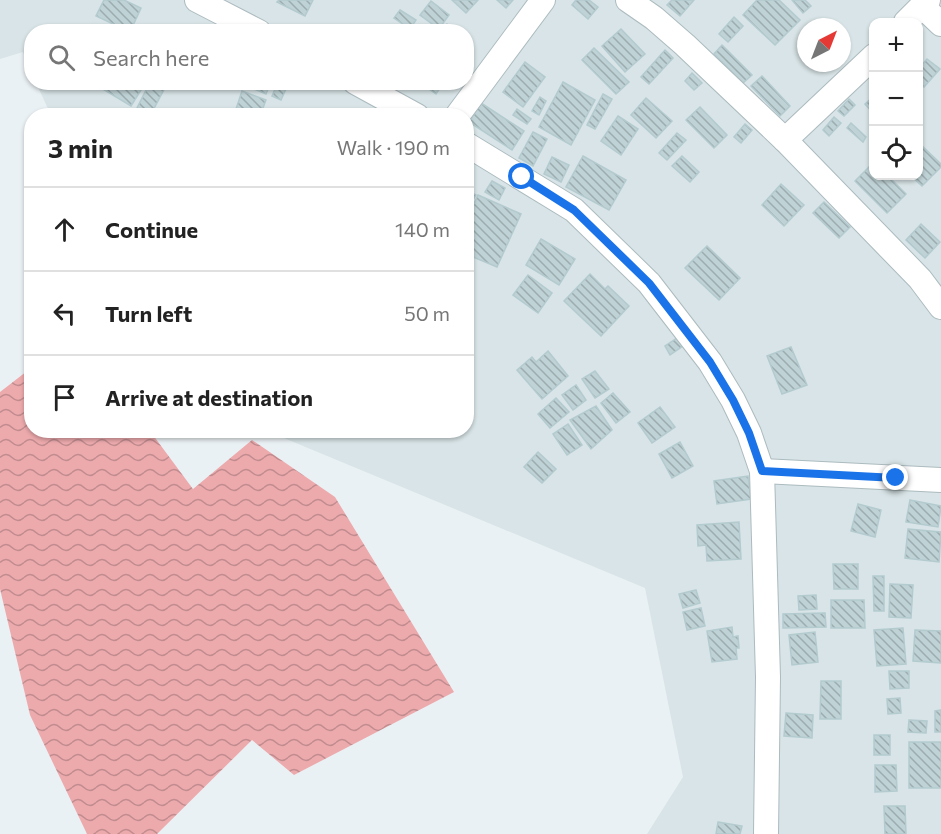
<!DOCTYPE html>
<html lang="en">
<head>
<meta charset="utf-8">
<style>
  body { margin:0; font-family:Commissioner,sans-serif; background:#f2f2f2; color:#222 }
  .controls { position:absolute; right:18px; top:18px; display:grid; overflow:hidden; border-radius:12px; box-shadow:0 2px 4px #0004 }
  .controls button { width:54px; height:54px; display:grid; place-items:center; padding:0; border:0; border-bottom:2px solid #e0e0e0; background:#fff; color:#222; font:30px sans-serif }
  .compass { position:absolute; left:797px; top:18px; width:54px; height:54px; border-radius:50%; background:#fff; box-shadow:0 2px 4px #0004; rotate:42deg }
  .stop { position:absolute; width:18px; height:18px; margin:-14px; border:4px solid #1a73e8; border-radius:50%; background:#fff }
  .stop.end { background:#1a73e8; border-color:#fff; box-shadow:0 2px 6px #0008 }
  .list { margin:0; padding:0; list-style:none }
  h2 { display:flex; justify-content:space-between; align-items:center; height:78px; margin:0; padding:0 24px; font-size:26px }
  h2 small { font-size:20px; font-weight:400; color:#767676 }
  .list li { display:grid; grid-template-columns:39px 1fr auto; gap:18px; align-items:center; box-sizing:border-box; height:84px; padding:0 24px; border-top:2px solid #e0e0e0 }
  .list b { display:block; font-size:22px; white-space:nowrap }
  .list em { font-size:20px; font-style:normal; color:#767676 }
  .icon { flex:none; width:33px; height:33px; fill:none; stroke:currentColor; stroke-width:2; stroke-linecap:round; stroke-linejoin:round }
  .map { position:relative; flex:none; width:941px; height:834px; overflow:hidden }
  .search { position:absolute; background:#fff; box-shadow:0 2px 4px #0004; left:24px; top:24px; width:450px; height:66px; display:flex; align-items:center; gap:15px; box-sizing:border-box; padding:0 21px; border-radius:24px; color:#767676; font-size:22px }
  .panel { position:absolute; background:#fff; box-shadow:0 2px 4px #0004; left:24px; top:108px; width:450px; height:330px; border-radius:24px }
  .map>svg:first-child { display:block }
  .residential { fill:#d8e4e7; fill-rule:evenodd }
  .water { fill:url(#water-waves) }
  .building { fill:url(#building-back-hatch); stroke:#b3cbcf; stroke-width:1.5 }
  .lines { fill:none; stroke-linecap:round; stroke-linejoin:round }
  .minor-casing { stroke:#acbbbf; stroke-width:26 }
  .minor { stroke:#fff; stroke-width:24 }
  .route { stroke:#1a73e8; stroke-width:8 }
</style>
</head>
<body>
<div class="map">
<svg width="941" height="834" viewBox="0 0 941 834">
  <defs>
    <pattern id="water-waves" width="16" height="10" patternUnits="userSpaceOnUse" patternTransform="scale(1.5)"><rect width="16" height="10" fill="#edaaad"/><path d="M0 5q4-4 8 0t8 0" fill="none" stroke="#c18c8f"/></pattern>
    <pattern id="building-back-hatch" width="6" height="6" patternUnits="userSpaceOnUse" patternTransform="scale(1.5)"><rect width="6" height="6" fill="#bfd2d5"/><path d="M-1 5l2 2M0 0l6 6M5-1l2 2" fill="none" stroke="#9cacaf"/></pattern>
  </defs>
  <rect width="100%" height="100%" fill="#eaf1f4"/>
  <path class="residential" d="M0 0H941V834H647L683 777 645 588 267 431 466 430V116L51 115 36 83 466 82V32H32L31 72 23 52 0 59ZM874 22H918V176H874ZM806 27H842V63H806Z"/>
  <path class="water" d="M31 368 32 430 150 431 193 489 252 440 335 497 454 692 294 775 252 740 157 834H87L30 715 0 589V392Z"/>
  <g class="building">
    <path d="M104 0H124L141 8 130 32 96 16Z"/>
    <path d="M279 0H313L305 16 277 2Z"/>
    <path d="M452 0H478L466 13Z"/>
    <path d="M497 0H513L506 8Z"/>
    <path d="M576 0H589L598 7 588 19 572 5Z"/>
    <path d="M672 0H694L680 16 667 5Z"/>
    <path d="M757 0H779L800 20 775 45 743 15Z"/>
    <path d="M792 0H805L811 6 803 13Z"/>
    <path d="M431 1 449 15 439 29 420 15Z"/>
    <path d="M400 10 416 20 410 29 394 18Z"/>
    <path d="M734 17 743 26 728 42 719 34Z"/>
    <path d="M447 24 456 32H441Z"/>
    <path d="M380 25 391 32H377Z"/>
    <path d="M621 29 645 54 625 72 602 46Z"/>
    <path d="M722 45 752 75 743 83 714 54Z"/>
    <path d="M594 48 629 82 616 94 582 60Z"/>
    <path d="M665 50 673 58 649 84 641 77Z"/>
    <path d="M927 59 940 69 924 87 918 83V69Z"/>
    <path d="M525 62 545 77 523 107 503 92Z"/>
    <path d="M692 73 702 83 694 90 685 81Z"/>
    <path d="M762 76 790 106 780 116 751 86Z"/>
    <path d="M97 82H129L141 90 131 106 96 85Z"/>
    <path d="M150 82H168L150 116H146L136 110Z"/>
    <path d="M237 82H271L266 94Z"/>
    <path d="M278 82H289L281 100 272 96Z"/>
    <path d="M419 82H444L436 94Z"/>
    <path d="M563 82 595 100 571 145 539 127Z"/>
    <path d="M242 91 266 100 260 116 234 115Z"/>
    <path d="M603 94 612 99 595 129 587 125Z"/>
    <path d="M874 96V114L865 104Z"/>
    <path d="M540 97 546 101 539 115 532 111Z"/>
    <path d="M646 98 672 121 656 138 631 115Z"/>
    <path d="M849 99 855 105 844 116 838 111Z"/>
    <path d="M481 103 524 131 512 150 469 122Z"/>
    <path d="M700 107 727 135 714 148 686 120Z"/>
    <path d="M517 109 531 119 527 124 513 115Z"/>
    <path d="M618 116 638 129 621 155 601 141Z"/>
    <path d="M834 117 841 123 829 136 823 130Z"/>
    <path d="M851 123 866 137 863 142 847 128Z"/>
    <path d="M745 124 752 130 741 143 734 137Z"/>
    <path d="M533 132 547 139 533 166 519 158Z"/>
    <path d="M677 133 686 140 667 160 659 153Z"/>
    <path d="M918 142 941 164V167L922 186 911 176H918Z"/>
    <path d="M583 156 626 180 609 210 566 187Z"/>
    <path d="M682 156 699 172 690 182 672 166Z"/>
    <path d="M552 157 569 165 561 182 544 174Z"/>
    <path d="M874 162V176H888L906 194 887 213 855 181Z"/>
    <path d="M492 181 505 188 499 200 485 192Z"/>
    <path d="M781 184 804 205 784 226 762 205Z"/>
    <path d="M466 190 476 195 466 211Z"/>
    <path d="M478 195 521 214 497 267 466 254V221Z"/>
    <path d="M824 202 850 227 839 238 813 213Z"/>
    <path d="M921 224 940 242 925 258 906 240Z"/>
    <path d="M541 239 575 259 559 285 526 265Z"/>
    <path d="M707 246 740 278 719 300 685 268Z"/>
    <path d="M590 274 605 289 608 286 629 306 601 336 564 301Z"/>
    <path d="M528 275 552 293 538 313 513 295Z"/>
    <path d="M677 338 683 346 670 355 665 346Z"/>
    <path d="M791 347 807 385 782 394 767 356Z"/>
    <path d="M548 351 568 376 542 399 517 370 532 357 536 362Z"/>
    <path d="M595 371 609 389 595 398 582 379Z"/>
    <path d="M576 385 586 400 573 410 562 395Z"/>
    <path d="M613 393 630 412 616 423 601 403Z"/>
    <path d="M556 398 569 412 550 428 538 414Z"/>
    <path d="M596 406 612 430 591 449 570 420Z"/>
    <path d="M660 407 675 427 652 443 638 423Z"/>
    <path d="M568 424 582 445 567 455 553 434Z"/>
    <path d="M680 442 693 466 672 478 659 454Z"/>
    <path d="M538 452 556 469 542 483 524 467Z"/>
    <path d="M748 476 751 499 717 504 714 481Z"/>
    <path d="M910 500 941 506 938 527 906 522Z"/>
    <path d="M858 504 881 510 875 537 851 531Z"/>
    <path d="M739 522 741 559 707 561 706 545 698 546 697 525Z"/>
    <path d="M908 529 941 532 939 562 905 558Z"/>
    <path d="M833 564H858V589H834Z"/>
    <path d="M873 576H884V611H874Z"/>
    <path d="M890 584 913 585 911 618 889 617Z"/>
    <path d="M696 590 700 603 683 608 679 594Z"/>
    <path d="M816 595 817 609 799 610 798 596Z"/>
    <path d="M831 600H864L865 628H831Z"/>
    <path d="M701 608 705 626 687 630 683 612Z"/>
    <path d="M825 613 826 627 783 628V614Z"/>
    <path d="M732 627 733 637 738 636 739 648H736L737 659 712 662 707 631Z"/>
    <path d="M903 628 906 664 877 666 874 630Z"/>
    <path d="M915 630 941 631V663L913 661Z"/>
    <path d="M815 632 818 662 792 665 789 635Z"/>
    <path d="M889 671H909V688L890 689Z"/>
    <path d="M821 681H841V719H820Z"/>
    <path d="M900 698 901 713 888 714 887 699Z"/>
    <path d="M941 710V732H935V711Z"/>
    <path d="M786 713 813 715 812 738 784 736Z"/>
    <path d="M909 720 927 721 926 733 908 732Z"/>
    <rect x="874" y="735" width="16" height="20"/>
    <rect x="909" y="742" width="32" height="46"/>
    <path d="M875 765H896L897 791 875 792Z"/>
    <path d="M884 806H905L906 834H885Z"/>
    <path d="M718 822 742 826 740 834H716Z"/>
  </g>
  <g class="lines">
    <defs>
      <g id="minor">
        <path d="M197 0 259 32"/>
        <path d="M628 0 654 18 685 45 785 140 920 279 941 307"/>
        <path d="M922 6 941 24"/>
        <path d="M906 22 928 0"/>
        <path d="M355 82 417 116"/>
        <path d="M457 116 543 0"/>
        <path d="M785 140 874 56"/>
        <path d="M466 144 574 210 649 283 710 362 733 400 749 433 762 471 768 677 766 834"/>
        <path d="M762 471 941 480"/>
      </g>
    </defs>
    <use href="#minor" class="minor-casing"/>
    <use href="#minor" class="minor"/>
  </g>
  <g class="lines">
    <path class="route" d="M522 177 574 210 649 283 710 362 733 400 749 433 762 471 896 478"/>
  </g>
</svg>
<div class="controls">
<button>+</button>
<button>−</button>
<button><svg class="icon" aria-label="locate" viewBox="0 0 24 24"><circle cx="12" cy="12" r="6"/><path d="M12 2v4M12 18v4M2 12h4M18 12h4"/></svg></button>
</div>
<svg class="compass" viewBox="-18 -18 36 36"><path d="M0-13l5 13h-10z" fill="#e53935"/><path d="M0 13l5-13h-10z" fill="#767676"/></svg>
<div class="stop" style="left:522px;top:177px"></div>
<div class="stop end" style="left:896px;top:478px"></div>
<div class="search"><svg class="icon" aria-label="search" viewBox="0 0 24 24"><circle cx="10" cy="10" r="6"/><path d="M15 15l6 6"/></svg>Search here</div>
<section class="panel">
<h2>3 min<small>Walk · 190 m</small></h2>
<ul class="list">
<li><svg class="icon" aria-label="ahead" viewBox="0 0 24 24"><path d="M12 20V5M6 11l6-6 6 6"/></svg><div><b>Continue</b></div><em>140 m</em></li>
<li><svg class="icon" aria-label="left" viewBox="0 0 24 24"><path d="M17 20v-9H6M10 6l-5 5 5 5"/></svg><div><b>Turn left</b></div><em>50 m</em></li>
<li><svg class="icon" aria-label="arrive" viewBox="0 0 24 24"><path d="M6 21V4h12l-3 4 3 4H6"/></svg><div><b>Arrive at destination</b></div></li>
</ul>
</section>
</div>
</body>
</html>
